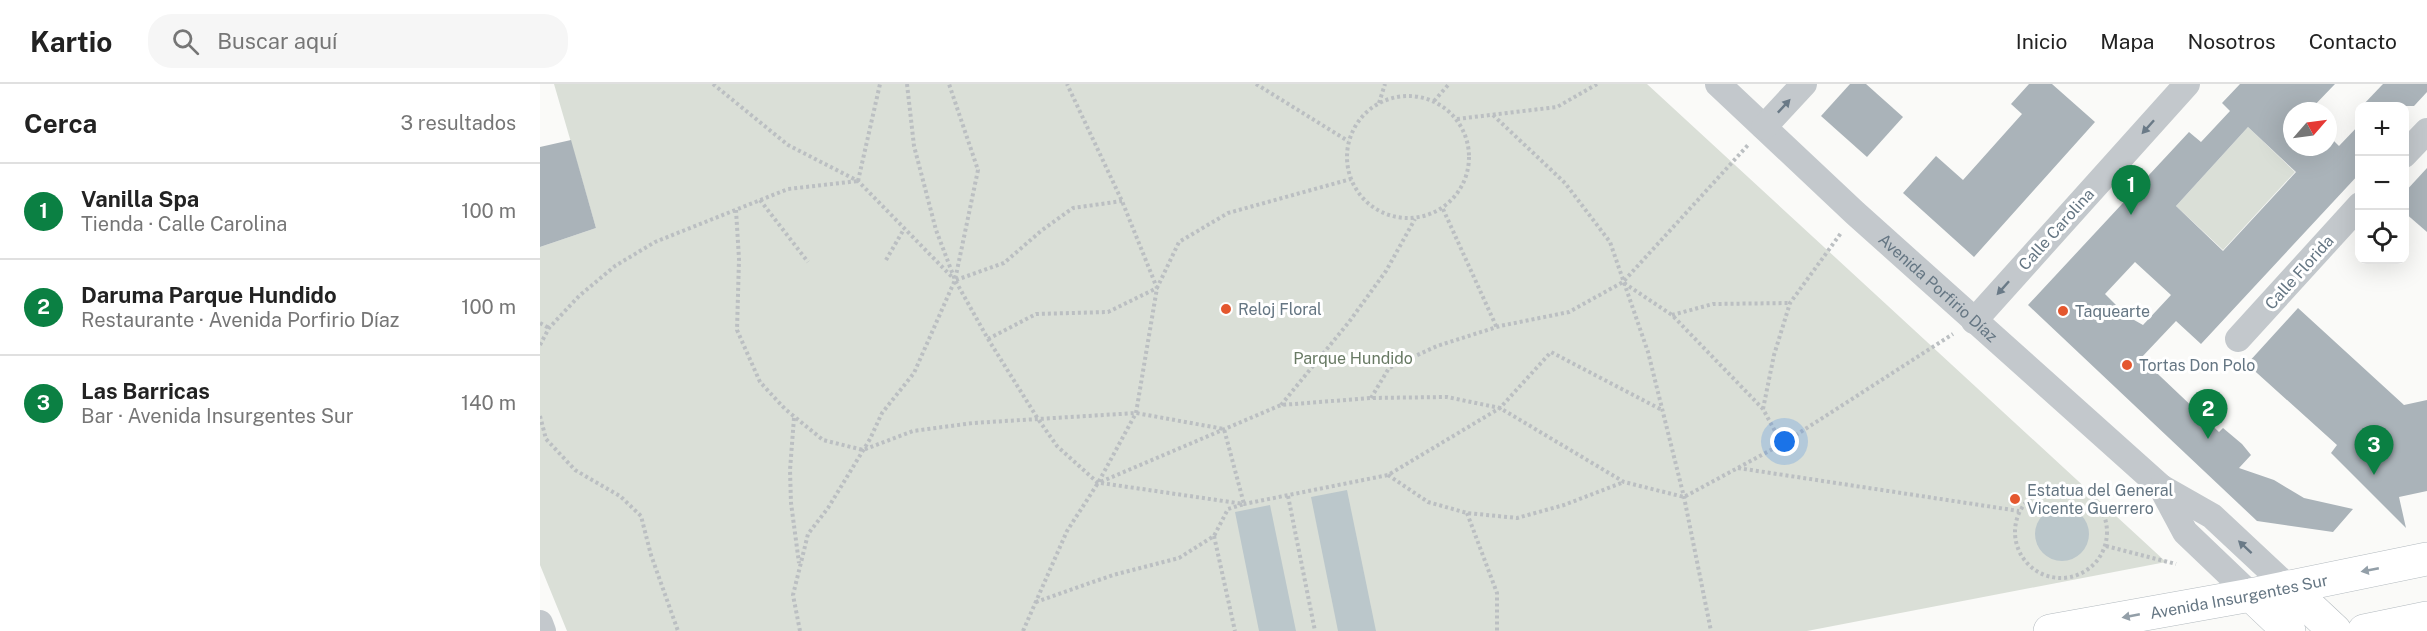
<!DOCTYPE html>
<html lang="es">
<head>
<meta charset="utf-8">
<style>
  body { margin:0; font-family:"Public Sans",sans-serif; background:#f6f6f6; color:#222 }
  .controls { position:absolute; right:18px; top:18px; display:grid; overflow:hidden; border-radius:12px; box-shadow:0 6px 24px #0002 }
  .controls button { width:54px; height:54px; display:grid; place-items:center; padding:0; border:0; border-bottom:2px solid #e0e0e0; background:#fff; color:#222; font:30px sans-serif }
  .compass { position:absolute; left:1743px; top:18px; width:54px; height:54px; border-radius:50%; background:#fff; box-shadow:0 6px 24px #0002; rotate:62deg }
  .you { position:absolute; left:1245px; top:358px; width:21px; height:21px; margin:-15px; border:4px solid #fff; border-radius:50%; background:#1a73e8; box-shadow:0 0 0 9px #1a73e833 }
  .badge { display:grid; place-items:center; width:39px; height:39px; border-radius:50%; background:#0b8043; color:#fff; font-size:20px; font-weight:700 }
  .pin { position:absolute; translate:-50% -50px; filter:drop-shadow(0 2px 3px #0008) }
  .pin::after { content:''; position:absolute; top:32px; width:21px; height:18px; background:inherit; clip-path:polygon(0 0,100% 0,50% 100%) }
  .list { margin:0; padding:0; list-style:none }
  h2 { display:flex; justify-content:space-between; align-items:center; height:78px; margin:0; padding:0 24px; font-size:26px }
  h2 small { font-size:20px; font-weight:400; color:#767676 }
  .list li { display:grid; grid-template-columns:39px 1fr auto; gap:18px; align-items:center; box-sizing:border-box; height:96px; padding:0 24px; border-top:2px solid #e0e0e0 }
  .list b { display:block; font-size:22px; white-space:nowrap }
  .list p { margin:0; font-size:20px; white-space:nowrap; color:#767676 }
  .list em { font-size:20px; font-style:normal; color:#767676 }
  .icon { flex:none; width:33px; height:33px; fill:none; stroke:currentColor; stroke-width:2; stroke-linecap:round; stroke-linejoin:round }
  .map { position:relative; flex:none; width:1887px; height:547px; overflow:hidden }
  header { display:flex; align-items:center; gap:36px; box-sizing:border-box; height:84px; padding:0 30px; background:#fff; border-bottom:2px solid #e0e0e0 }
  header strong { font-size:28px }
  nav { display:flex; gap:33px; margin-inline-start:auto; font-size:21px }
  .search { width:420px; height:54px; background:#f6f6f6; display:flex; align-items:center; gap:15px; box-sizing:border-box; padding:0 21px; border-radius:24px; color:#767676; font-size:22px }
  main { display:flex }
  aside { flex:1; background:#fff }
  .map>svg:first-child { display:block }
  .green { fill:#dadfd7 }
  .water { fill:#bbc7cb }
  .building { fill:#aab3b9; fill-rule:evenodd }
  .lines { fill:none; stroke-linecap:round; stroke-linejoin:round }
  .secondary-casing { stroke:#b3babf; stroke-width:34 }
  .path { stroke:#bbbfc2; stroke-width:4; stroke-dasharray:3 3; stroke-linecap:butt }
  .street { stroke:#c3c8cc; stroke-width:26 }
  .secondary { stroke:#fff; stroke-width:33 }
  .oneway { fill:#6a7a87 }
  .oneway2 { fill:#939fa8 }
  .poi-dot { fill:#e4572e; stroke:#fff; stroke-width:2 }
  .labels { text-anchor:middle; stroke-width:6; stroke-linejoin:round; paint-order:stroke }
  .street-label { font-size:16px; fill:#657683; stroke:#fff }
  .poi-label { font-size:16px; fill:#657683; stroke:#fff; text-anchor:start }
  .park-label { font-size:16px; fill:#687a64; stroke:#fff }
</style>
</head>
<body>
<header>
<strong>Kartio</strong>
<div class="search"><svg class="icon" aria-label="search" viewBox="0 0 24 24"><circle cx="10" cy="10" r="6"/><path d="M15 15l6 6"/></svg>Buscar aquí</div>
<nav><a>Inicio</a><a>Mapa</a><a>Nosotros</a><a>Contacto</a></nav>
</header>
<main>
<aside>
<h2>Cerca<small>3 resultados</small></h2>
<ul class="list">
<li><span class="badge">1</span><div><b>Vanilla Spa</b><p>Tienda · Calle Carolina</p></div><em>100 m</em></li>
<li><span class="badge">2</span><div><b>Daruma Parque Hundido</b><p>Restaurante · Avenida Porfirio Díaz</p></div><em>100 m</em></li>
<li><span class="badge">3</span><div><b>Las Barricas</b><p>Bar · Avenida Insurgentes Sur</p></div><em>140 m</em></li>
</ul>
</aside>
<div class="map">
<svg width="1887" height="547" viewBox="0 0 1887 547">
  <rect width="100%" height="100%" fill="#fafaf8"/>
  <g class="green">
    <path d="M14 0H1107L1626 478 1267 547H27L0 481V163L56 144Z"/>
    <path d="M1708 43 1755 88 1683 166 1636 122Z"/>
  </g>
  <g class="water">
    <path d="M807 406 836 547H798L771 413Z"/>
    <path d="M730 421 756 547H719L695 428Z"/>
    <circle cx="1522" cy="450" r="27"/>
  </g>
  <g class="building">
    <path d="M1310 0H1326L1363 33 1327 73 1281 32Z"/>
    <path d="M1489 0H1512L1555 38 1434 173 1363 109 1396 72 1423 96 1482 30 1471 20Z"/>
    <path d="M1700 0H1795L1769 27H1752V63H1788V51L1799 62 1820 40V89L1661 260 1636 237 1601 274 1679 348 1683 344 1702 360 1711 371 1699 384 1734 396 1764 414 1813 425 1793 448 1717 437 1488 221 1649 48 1661 58 1690 27 1682 19ZM1708 43 1756 88 1683 167 1636 122ZM1595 178 1631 211 1603 241 1587 232 1565 210Z"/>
    <path d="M1843 0H1887V8L1874 22H1822Z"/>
    <path d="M31 56 56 144 0 163V63Z"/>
    <path d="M1887 84V148L1864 128V109Z"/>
    <path d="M1758 224 1864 321 1887 316V407L1859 413 1866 444 1791 369 1797 361 1707 280Z"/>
  </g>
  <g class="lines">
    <defs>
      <g id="secondary">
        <path d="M1748 503 1795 547"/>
        <path d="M1711 511 1749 547"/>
        <path id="s2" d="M1510 547 1711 511 1887 475"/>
        <path d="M1824 547 1887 534"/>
      </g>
    </defs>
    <use href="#secondary" class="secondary-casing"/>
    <g class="path">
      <path d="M173 0 248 61 318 97 412 193"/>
      <path d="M367 0 374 62 396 146 415 196 448 255 498 335 517 362 558 399 741 321 831 314 907 313 960 324 1084 398 1144 413 1242 360 1413 250"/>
      <path d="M716 0 808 57"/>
      <circle cx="868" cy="73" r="61"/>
      <path d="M894 17 909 0"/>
      <path d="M839 19 845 0"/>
      <path d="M953 31 1025 99 1070 158 1108 268 1144 413 1171 547"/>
      <path d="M917 35 1017 23 1057 0"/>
      <path d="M318 97 340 0"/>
      <path d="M220 116 268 178"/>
      <path d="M903 125 957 244"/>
      <path d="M196 126 199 175 197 246 220 298 245 325 283 356 323 366 373 347 433 339 596 329 684 345 704 420 688 425 674 452 639 474 573 491 493 519"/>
      <path d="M346 176 364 145"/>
      <path d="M416 196 464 179 501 147 533 124 582 117"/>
      <path d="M1084 199 1132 231 1223 325 1242 360"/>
      <path d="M1132 231 1173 220 1250 219"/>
      <path d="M0 239 9 244"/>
      <path d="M448 255 496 230 568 228 617 204 639 158 688 129 811 95"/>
      <path d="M0 261 9 244 39 212 75 182 115 158 248 105 318 97"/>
      <path d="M831 314 849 284 897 262 960 242 1029 228 1083 198 1208 61"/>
      <path d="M741 321 809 238 846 187 875 135"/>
      <path d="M1223 325 1234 271 1250 219 1301 149"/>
      <path d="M0 332 6 355 35 386 80 412 101 432 111 471 138 547"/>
      <path d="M254 334 250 386 251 419 259 479"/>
      <path d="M1198 384 1479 427"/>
      <path d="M848 391 888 418 927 429 977 434 1024 421 1084 398"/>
      <path d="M561 399 704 420 848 391 960 324 1011 268 1122 326"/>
      <circle cx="1521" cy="448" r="46"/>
      <path d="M748 412 775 547"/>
      <path d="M927 429 957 509V547"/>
      <path d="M674 452 695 547"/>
      <path d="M1566 462 1636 480"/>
      <path d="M260 547 253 511 268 450 288 424 330 355 342 329 374 289 415 196 438 86 409 0"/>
      <path d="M483 547 527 447 558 399 596 329 617 204 582 117 527 0"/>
    </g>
    <g class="street">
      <path id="s1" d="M1178 0 1315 129 1621 403 1672 432 1748 503"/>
      <path d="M1224 43 1264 0"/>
      <path d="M1864 71 1887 47"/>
      <path d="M1434 237 1647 0"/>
      <path d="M1698 255 1820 121"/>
      <path d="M1621 403 1645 448 1711 511"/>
      <path d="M0 539 3 547"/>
    </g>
    <use href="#secondary" class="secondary"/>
  </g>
  <defs><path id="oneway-solid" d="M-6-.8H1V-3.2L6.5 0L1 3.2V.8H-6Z" transform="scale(1.5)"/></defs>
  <g class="oneway">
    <use href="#oneway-solid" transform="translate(1244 22) rotate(-47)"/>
    <use href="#oneway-solid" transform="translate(1608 43) rotate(132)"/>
    <use href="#oneway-solid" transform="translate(1463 204) rotate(132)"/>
    <use href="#oneway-solid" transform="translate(1705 463) rotate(-137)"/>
  </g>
  <g class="oneway2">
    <use href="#oneway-solid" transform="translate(1830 486) rotate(169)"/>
    <use href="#oneway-solid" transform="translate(1591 532) rotate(169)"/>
  </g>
  <g class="poi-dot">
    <circle cx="686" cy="225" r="6"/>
    <circle cx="1523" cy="227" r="6"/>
    <circle cx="1587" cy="281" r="6"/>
    <circle cx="1475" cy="415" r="6"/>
  </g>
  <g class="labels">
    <g class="street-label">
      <text transform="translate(1516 145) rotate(-48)" y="6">Calle Carolina</text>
      <text transform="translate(1759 188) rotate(-48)" y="6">Calle Florida</text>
      <text dy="6" stroke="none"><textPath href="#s1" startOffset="300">Avenida Porfirio Díaz</textPath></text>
      <text dy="6" stroke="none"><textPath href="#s2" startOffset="192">Avenida Insurgentes Sur</textPath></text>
    </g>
    <g class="poi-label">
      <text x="698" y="231">Reloj Floral</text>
      <text x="1535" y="233">Taquearte</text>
      <text x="1599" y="287">Tortas Don Polo</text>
      <text x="1487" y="412">Estatua del General<tspan x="1487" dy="18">Vicente Guerrero</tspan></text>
    </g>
    <g class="park-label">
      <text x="813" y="280">Parque Hundido</text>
    </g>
  </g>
</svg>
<div class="controls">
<button>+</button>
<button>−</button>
<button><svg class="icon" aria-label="locate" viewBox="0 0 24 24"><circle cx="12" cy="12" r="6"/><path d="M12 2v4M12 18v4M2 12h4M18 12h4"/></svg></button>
</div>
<svg class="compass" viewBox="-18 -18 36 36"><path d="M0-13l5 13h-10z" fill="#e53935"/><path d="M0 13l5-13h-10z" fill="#767676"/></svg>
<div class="you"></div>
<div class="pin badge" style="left:1591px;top:131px">1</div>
<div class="pin badge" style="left:1668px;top:355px">2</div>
<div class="pin badge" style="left:1834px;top:391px">3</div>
</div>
</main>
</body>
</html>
